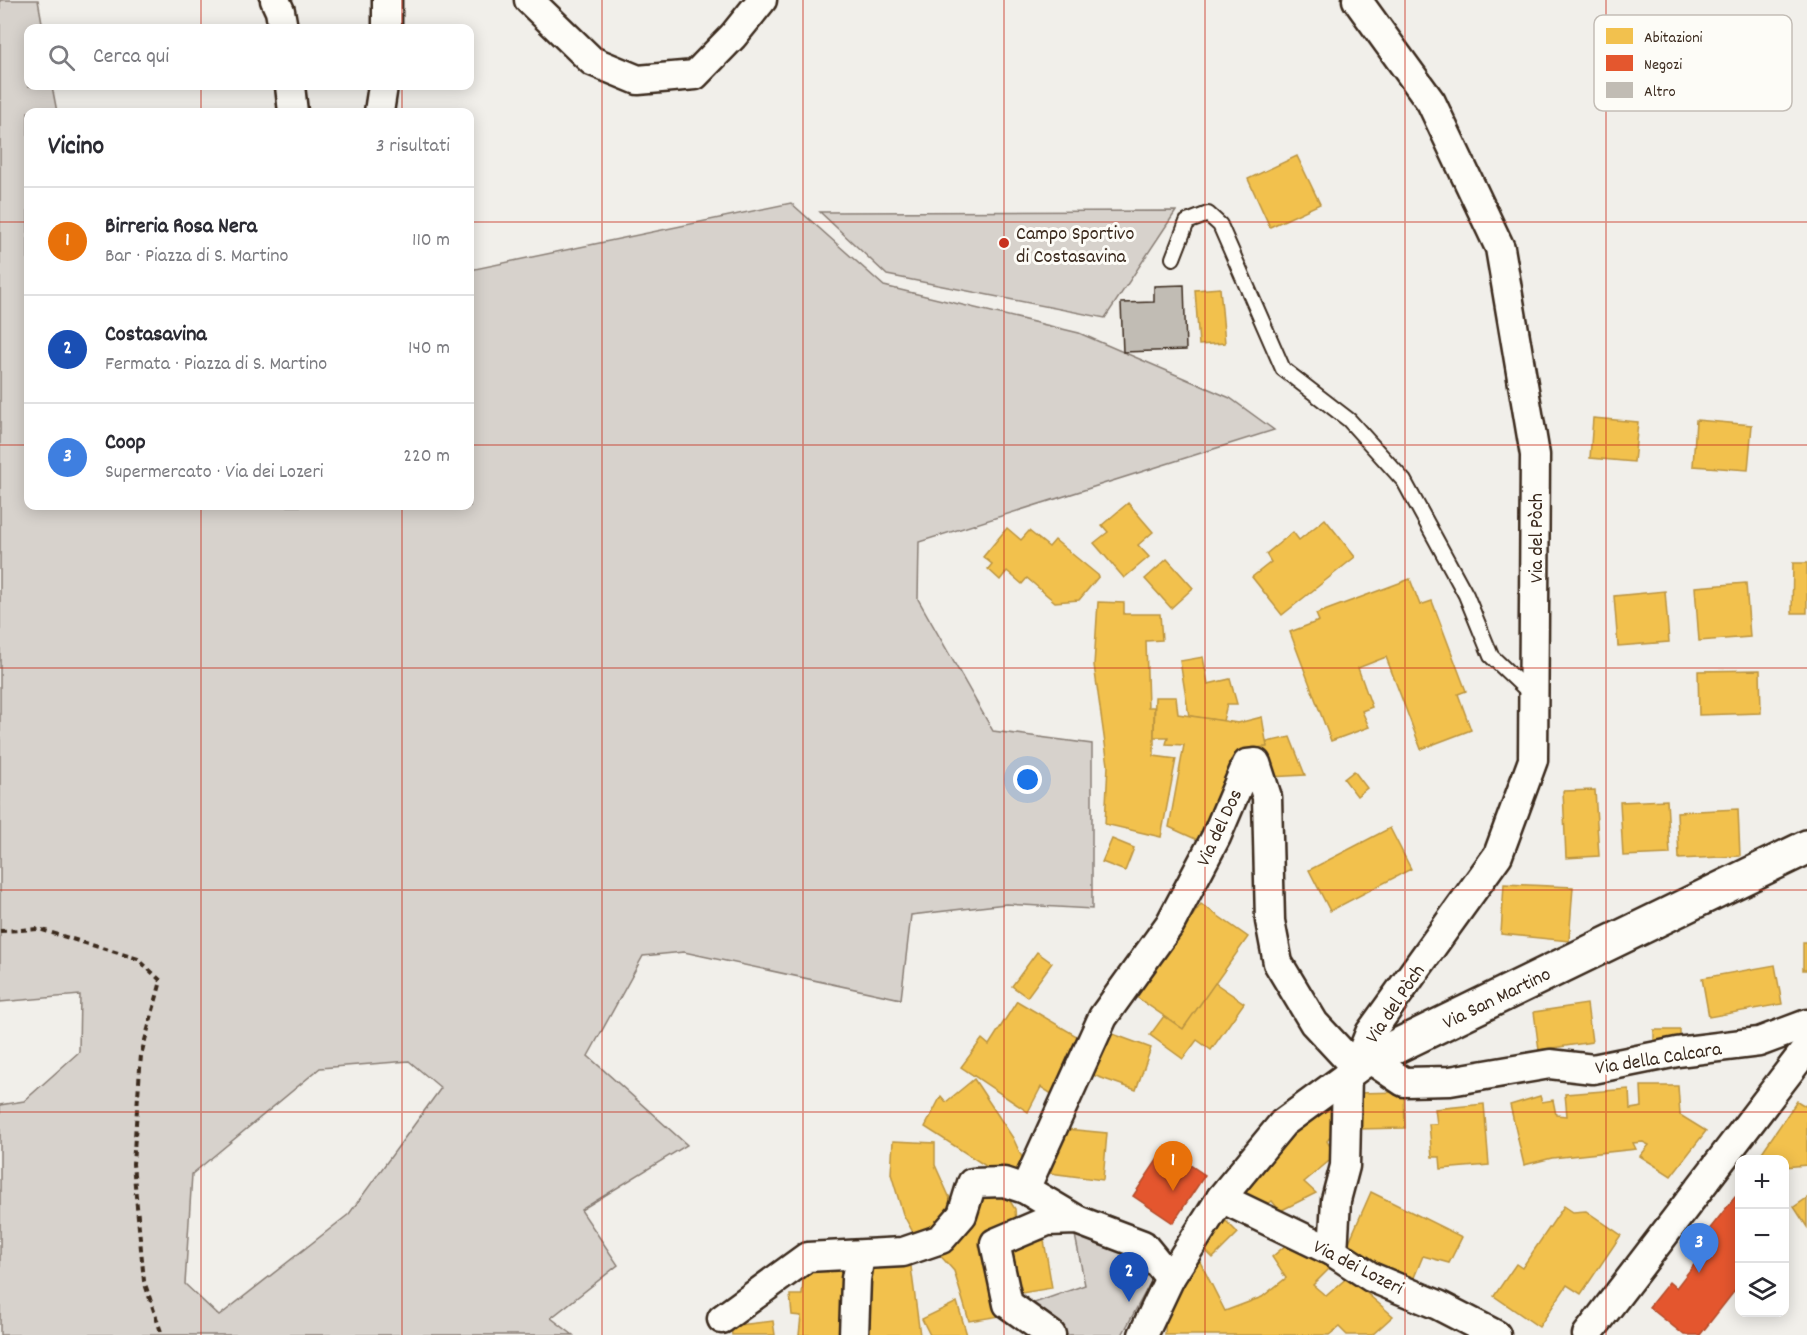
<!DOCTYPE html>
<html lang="it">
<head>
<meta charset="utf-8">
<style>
  body { margin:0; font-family:Dekko,sans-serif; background:#f2f2f3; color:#2b2b33 }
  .controls { position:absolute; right:18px; bottom:18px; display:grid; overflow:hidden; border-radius:12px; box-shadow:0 3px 15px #0003 }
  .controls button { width:54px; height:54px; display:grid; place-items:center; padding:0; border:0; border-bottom:2px solid #e1e1e2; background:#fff; color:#2b2b33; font:30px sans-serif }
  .you { position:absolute; left:1028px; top:780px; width:21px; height:21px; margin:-15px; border:4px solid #fff; border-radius:50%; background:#1a73e8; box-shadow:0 0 0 9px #1a73e833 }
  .badge { display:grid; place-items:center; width:39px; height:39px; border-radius:50%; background:#c8321e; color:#fff; font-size:20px; font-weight:700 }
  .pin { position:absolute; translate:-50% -50px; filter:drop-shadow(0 2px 3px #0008) }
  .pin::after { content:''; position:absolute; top:32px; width:21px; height:18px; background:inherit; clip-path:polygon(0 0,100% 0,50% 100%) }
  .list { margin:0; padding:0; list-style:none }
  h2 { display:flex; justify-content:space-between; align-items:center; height:78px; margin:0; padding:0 24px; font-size:26px }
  h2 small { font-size:20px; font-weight:400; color:#7c7c81 }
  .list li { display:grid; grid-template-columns:39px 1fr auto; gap:18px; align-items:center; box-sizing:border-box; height:108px; padding:0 24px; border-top:2px solid #e1e1e2 }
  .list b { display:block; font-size:22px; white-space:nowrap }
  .list p { margin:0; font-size:20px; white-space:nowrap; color:#7c7c81 }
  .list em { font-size:20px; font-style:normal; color:#7c7c81 }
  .icon { flex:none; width:33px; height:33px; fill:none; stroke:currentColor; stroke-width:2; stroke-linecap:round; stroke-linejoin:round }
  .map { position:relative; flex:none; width:1807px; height:1335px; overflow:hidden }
  .search { position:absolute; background:#fff; box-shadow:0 3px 15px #0003; left:24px; top:24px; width:450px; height:66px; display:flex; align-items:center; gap:15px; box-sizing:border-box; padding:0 21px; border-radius:12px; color:#7c7c81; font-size:22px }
  .panel { position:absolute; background:#fff; box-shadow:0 3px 15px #0003; left:24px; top:108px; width:450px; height:402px; border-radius:12px }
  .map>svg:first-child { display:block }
  .green { fill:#d7d2cc; stroke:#897e75; stroke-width:1.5; fill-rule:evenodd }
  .homes { fill:#f2c14e; stroke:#bb9440; stroke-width:1.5 }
  .shops { fill:#e4572e; stroke:#b14a29; stroke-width:1.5 }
  .building { fill:#c1bcb4; stroke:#3b2a1e; stroke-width:1.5 }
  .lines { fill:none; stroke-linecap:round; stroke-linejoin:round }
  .service-casing { stroke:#3b2a1e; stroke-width:18 }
  .minor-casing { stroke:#3b2a1e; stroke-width:33 }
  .tertiary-casing { stroke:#3b2a1e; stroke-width:38 }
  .path { stroke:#3b2a1e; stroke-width:4; stroke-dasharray:6 4.5; stroke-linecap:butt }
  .service { stroke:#fdfcf7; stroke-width:14 }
  .minor { stroke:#fdfcf7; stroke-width:28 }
  .tertiary { stroke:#fdfcf7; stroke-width:33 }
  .grid { fill:none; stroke:#c8321e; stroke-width:1.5; stroke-opacity:0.55 }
  .poi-dot { fill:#c8321e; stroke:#fdfcf7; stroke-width:2 }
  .labels { text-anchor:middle; stroke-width:6; stroke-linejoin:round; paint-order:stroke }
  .poi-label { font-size:20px; fill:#3b2a1e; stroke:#fdfcf7; text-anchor:start }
  .street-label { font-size:20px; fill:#3b2a1e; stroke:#fdfcf7 }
  .key { fill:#fdfcf7; stroke:#c3bdb6; stroke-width:1.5 }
  .key-label { font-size:16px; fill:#3b2a1e }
</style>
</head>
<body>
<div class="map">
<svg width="1807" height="1335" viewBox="0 0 1807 1335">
  <rect width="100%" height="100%" fill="#f1efea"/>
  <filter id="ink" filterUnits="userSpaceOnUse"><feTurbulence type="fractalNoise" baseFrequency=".0167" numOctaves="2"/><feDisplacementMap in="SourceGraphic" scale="12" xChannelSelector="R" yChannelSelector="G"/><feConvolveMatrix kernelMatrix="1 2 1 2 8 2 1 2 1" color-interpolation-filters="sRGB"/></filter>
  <g filter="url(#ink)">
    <g class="green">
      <path d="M0 0H38L43 28H28V86H52L57 112H28V506H470V270L791 203 884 286 1079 333 1230 398 1274 430 919 542 918 599 993 731 1092 744V909L1006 904 911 915 901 999 684 952 643 956 588 1056 687 1145 581 1210 618 1265 551 1318 573 1335H0V1105L24 1101 79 1052 80 995 0 1002ZM409 1061 441 1088 349 1214 219 1316 185 1284 192 1174 320 1068Z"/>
      <path d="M1176 211 1105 318 887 275 820 212Z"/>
      <path d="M1073 1225 1160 1265 1122 1335H1057L1023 1307 1085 1285Z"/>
    </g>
    <g class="homes">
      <path d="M1297 156 1320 204 1270 227 1248 179Z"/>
      <path d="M1220 288 1225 343 1199 345 1195 290Z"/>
      <path d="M1593 418 1638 422 1634 462 1590 458Z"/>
      <path d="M1696 420 1752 425 1748 470 1693 466Z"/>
      <path d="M1128 503 1153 532 1138 545 1149 557 1124 578 1094 543 1108 532 1102 525Z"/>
      <path d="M1325 519 1355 557 1282 615 1252 577 1271 562 1266 554 1293 532 1299 540Z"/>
      <path d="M1007 528 1021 540 1029 531 1049 547 1055 540 1099 576 1079 600 1055 602 1027 578 1022 584 1007 571 1000 580 988 569 992 564 983 557Z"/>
      <path d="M1167 559 1193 588 1171 608 1145 579Z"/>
      <path d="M1793 563H1807V613H1792Z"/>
      <path d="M1410 579 1420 605 1432 601 1466 691 1458 694 1471 730 1421 749 1386 657 1358 668 1372 707 1362 711 1369 727 1331 741 1290 632 1319 621 1316 614Z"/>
      <path d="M1746 583 1750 637 1699 641 1695 587Z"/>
      <path d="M1665 591 1669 642 1618 646 1614 596Z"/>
      <path d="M1098 602 1124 603V614H1160L1162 640 1146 641 1148 707H1154V756L1176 759 1161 837 1105 824 1108 765 1094 665Z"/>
      <path d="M1203 657 1208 684 1230 679 1237 704H1227L1223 721 1189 716 1180 661Z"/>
      <path d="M1760 670 1761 713 1699 715 1698 671Z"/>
      <path d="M1155 697H1176L1178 714 1238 723 1262 717 1267 747 1244 749 1202 842 1169 827 1184 745 1166 744 1168 737H1154Z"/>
      <path d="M1290 737 1305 775 1270 777 1256 748 1267 747V742Z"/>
      <path d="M1354 771 1367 788 1357 796 1344 779Z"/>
      <path d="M1595 790 1599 856 1566 858 1563 791Z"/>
      <path d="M1667 800 1670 854 1623 856 1620 802Z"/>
      <path d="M1738 809 1740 856 1679 859 1677 812Z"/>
      <path d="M1390 828 1411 869 1330 911 1309 870Z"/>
      <path d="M1112 839 1134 848 1125 871 1102 862Z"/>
      <path d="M1504 884 1573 887 1569 941 1501 934Z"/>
      <path d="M1201 904 1248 937 1183 1029 1135 996Z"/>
      <rect x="1803" y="942" width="4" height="28"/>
      <path d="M1037 952 1052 963 1027 997 1012 986Z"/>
      <path d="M1775 965 1782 1004 1709 1017 1702 978Z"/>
      <path d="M1215 983 1244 1003 1211 1050 1197 1040 1183 1059 1150 1035 1164 1016 1183 1029Z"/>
      <path d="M1017 1001 1080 1038 1058 1098 1041 1087 1028 1112 961 1067 982 1039 989 1045Z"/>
      <path d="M1587 1004 1592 1042 1539 1050 1534 1012Z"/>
      <path d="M1102 1030 1151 1048 1136 1090 1087 1073Z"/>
      <rect x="1654" y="1030" width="26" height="12"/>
      <path d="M974 1079 1013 1138 1026 1166 992 1180 986 1166 925 1127 941 1096 946 1102Z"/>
      <path d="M1641 1086H1678L1680 1115 1706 1131 1671 1176 1640 1156 1649 1145 1643 1142 1633 1143 1636 1149 1552 1158 1524 1165 1510 1105 1540 1096 1542 1102 1553 1100 1556 1115 1567 1116 1565 1094 1629 1089 1630 1109 1642 1107Z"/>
      <path d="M1404 1092 1405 1128 1356 1129V1093Z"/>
      <path d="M1335 1093 1343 1119 1327 1141 1335 1156 1304 1182 1316 1193 1280 1211 1272 1201 1258 1211 1235 1191 1289 1140 1285 1134Z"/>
      <path d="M1797 1101 1807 1107V1165L1784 1167V1160H1761L1758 1158Z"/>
      <path d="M1484 1104 1489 1165 1441 1169 1440 1157H1432L1429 1124H1437L1435 1109Z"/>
      <path d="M1055 1128 1107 1133 1103 1180 1050 1173Z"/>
      <path d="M893 1141 935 1143V1165L957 1214 920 1245 903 1214 891 1174Z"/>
      <path d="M1003 1190 1015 1209 1016 1223 986 1243 1007 1315 969 1321 954 1271 937 1252 979 1195Z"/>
      <path d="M1371 1192 1462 1237 1449 1263 1423 1256 1410 1287 1345 1251Z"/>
      <path d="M1807 1198V1227L1794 1207Z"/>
      <path d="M1564 1206 1573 1212 1586 1211 1621 1235 1581 1294 1567 1285 1539 1327 1494 1296 1516 1264 1522 1268Z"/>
      <path d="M1226 1221 1238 1233 1213 1258 1201 1246Z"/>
      <path d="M1044 1240 1052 1288 1010 1295 1002 1248Z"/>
      <path d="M1292 1240 1336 1262 1313 1285 1326 1296 1348 1277 1393 1316 1372 1335H1347L1339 1327 1329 1335H1165L1166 1298 1195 1252 1225 1311 1262 1297 1286 1278 1272 1257Z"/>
      <path d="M910 1259 920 1335H860L859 1333 869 1332 864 1271Z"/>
      <path d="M804 1265H851L847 1335H799L801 1316 792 1315 790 1295H802Z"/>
      <path d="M957 1302 967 1335H930L922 1319Z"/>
      <path d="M773 1321 775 1335H732L731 1326Z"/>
    </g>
    <g class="shops">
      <path d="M1165 1148 1205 1175 1173 1223 1133 1196Z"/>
      <path d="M1735 1197H1740V1284L1700 1335H1684L1649 1307 1669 1282 1676 1288 1700 1257 1692 1251Z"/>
    </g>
    <path class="building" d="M1184 285 1186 350 1123 352 1121 303 1154 302V286Z"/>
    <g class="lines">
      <defs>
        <path id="service" d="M1173 258 1187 222 1208 214 1220 225 1283 369 1349 420 1404 481 1466 595 1491 656 1532 695"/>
        <g id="minor">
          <path d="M275 0 280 11 283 28"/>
          <path d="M529 0 592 61 638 80 695 75 733 36 762 0"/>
          <path d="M387 28V0"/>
          <path d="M290 86 293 112"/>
          <path d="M379 112 383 86"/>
          <path d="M1025 1189 1103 1017 1170 924 1216 837 1247 764 1256 763 1267 797 1270 921 1278 963 1314 1023 1356 1068 1370 1033 1498 855 1533 760 1535 455 1500 248 1431 102 1357 0"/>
          <path d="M1221 1198 1333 1252 1371 1277 1438 1305 1496 1335"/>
          <path d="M1333 1252 1336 1200 1345 1166 1347 1075"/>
          <path d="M722 1319 807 1257 903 1252 941 1239 962 1215 972 1183 1004 1182 1025 1189 1077 1220"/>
          <path d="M854 1335 856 1279 860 1256"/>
          <path d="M1051 1335 1008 1304 995 1243 1047 1221 1077 1220 1143 1245 1170 1278"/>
          <path d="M1143 1335 1170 1278 1221 1198 1283 1123 1370 1059 1404 1082 1450 1081 1550 1064 1593 1069 1677 1052 1759 1042 1807 1024"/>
          <path d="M1587 1335 1807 1048"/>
        </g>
        <path id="tertiary" d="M1370 1059 1807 847"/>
      </defs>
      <use href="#service" class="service-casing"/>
      <use href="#minor" class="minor-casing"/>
      <use href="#tertiary" class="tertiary-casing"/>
      <path class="path" d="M0 931 39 929 138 959 161 981 141 1055 133 1164 144 1281 162 1335"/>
      <use href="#service" class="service"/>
      <use href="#minor" class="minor"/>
      <use href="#tertiary" class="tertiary"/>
    </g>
  </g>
  <path class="grid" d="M201 0V28M402 0V28M602 0V1335M803 0V1335M1004 0V1335M1205 0V1335M1405 0V1335M1606 0V1335M201 86V112M402 86V112M0 222H28M470 222H1807M0 445H28M470 445H1807M201 506V1335M402 506V1335M0 668H1807M0 890H1807M0 1112H1807"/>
  <circle class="poi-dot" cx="1004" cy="243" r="6"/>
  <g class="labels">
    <g class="poi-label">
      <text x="1016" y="239">Campo Sportivo<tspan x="1016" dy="23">di Costasavina</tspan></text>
    </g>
    <g class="street-label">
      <text transform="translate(1535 538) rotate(-90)" y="7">Via del Pòch</text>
      <text transform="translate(1218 827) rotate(-65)" y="7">Via del Dos</text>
      <text transform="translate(1496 997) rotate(-26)" y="7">Via San Martino</text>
      <text transform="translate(1394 1003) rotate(-56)" y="7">Via del Pòch</text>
      <text transform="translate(1658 1057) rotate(-9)" y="7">Via della Calcara</text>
      <text transform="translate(1359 1266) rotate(27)" y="7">Via dei Lozeri</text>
    </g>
  </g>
  <rect x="1594" y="15" width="198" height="96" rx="9" class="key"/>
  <rect x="1606" y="28" width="27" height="16" fill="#f2c14e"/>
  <rect x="1606" y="55" width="27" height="16" fill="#e4572e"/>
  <rect x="1606" y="82" width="27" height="16" fill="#c1bcb4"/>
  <g class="key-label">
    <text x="1644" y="42">Abitazioni</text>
    <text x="1644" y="69">Negozi</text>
    <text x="1644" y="96">Altro</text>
  </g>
</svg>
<div class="controls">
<button>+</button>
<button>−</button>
<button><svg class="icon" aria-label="layers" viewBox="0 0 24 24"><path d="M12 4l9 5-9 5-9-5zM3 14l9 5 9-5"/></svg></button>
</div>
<div class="you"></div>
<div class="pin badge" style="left:1173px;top:1191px;background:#e8710a">1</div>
<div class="pin badge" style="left:1129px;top:1302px;background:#1a4fb4">2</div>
<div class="pin badge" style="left:1699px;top:1273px;background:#3f7fe0">3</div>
<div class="search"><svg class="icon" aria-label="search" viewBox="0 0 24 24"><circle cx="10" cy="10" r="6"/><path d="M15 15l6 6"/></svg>Cerca qui</div>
<section class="panel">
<h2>Vicino<small>3 risultati</small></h2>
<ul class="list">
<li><span class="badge" style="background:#e8710a">1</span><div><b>Birreria Rosa Nera</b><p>Bar · Piazza di S. Martino</p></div><em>110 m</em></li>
<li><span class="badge" style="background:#1a4fb4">2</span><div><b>Costasavina</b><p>Fermata · Piazza di S. Martino</p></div><em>140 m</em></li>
<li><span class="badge" style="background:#3f7fe0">3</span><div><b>Coop</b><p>Supermercato · Via dei Lozeri</p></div><em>220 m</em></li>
</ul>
</section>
</div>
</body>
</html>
